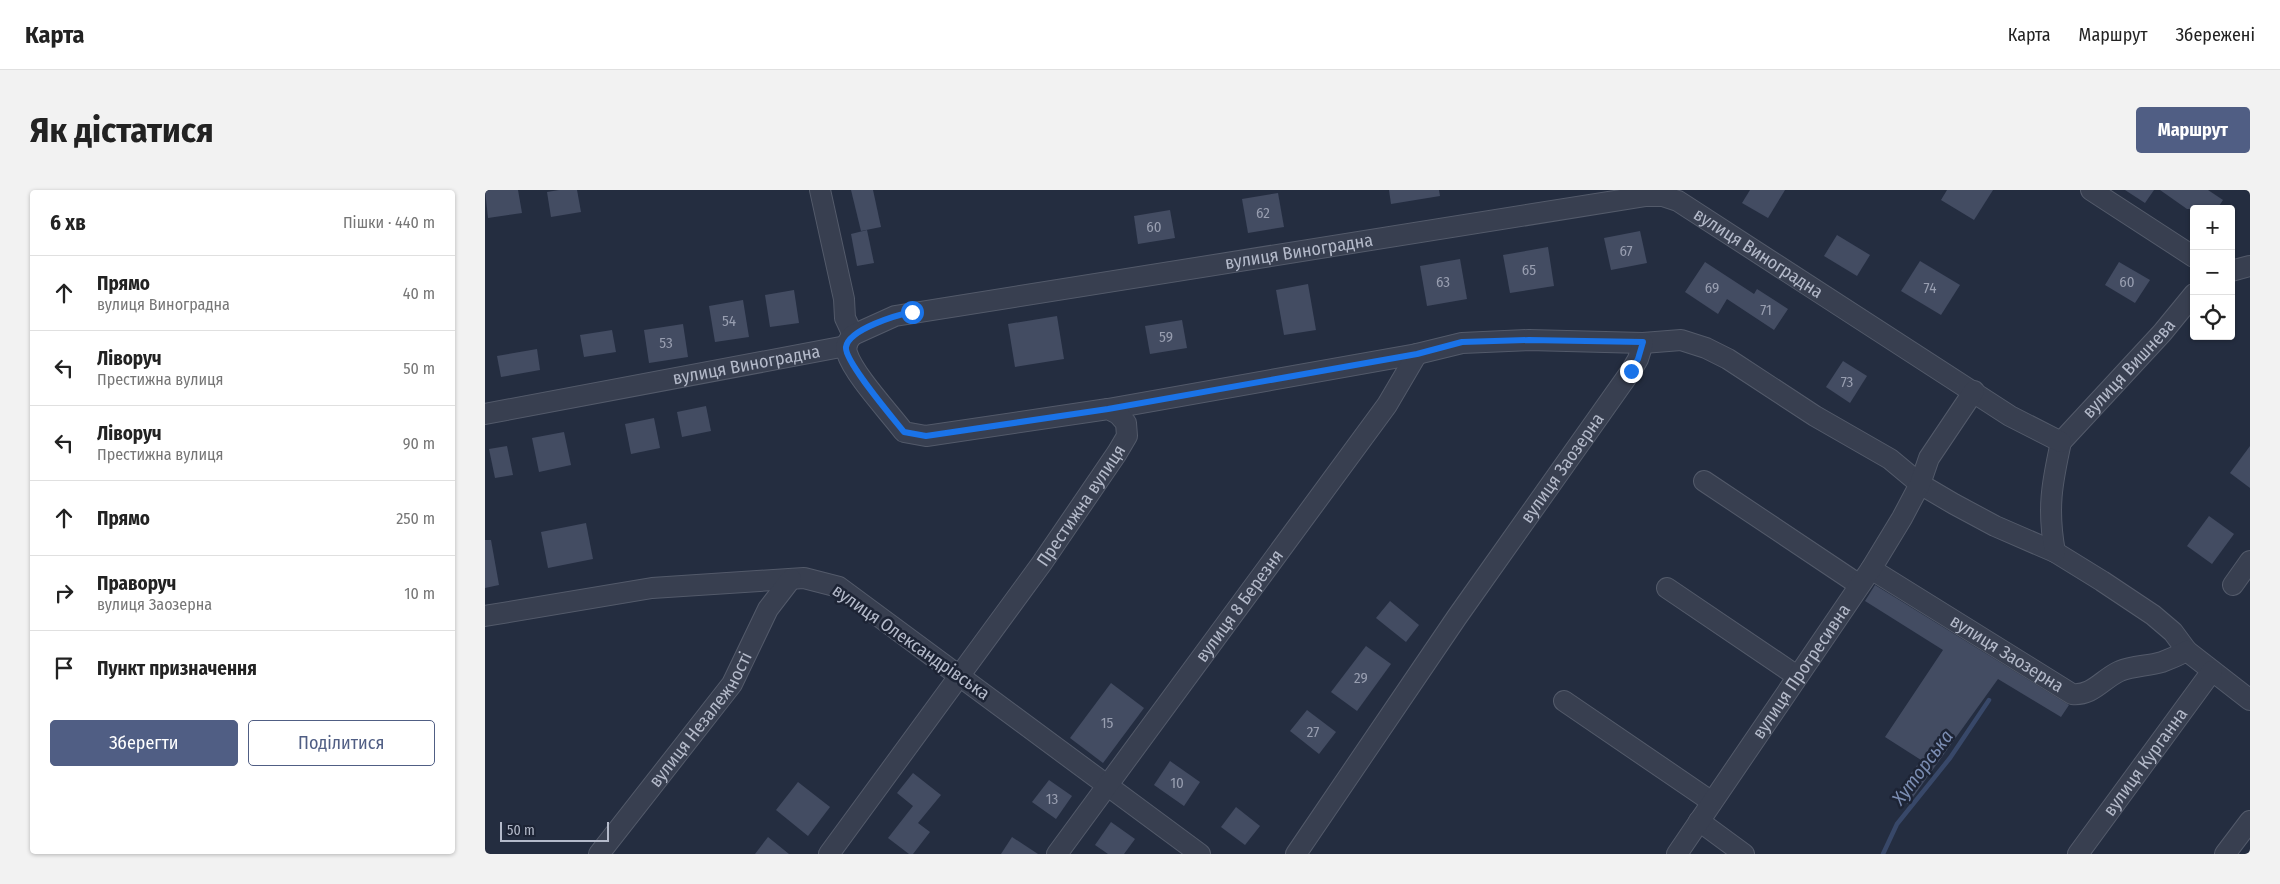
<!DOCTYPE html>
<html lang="uk">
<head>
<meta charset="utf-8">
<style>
  body { margin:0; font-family:"Fira Sans Condensed",sans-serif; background:#f2f2f2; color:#222 }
  .controls { position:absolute; right:15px; top:15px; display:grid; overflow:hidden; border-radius:5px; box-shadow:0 1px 4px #0004 }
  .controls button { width:45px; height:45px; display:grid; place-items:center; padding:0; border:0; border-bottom:1px solid #e0e0e0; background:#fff; color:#222; font:25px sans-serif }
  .scale { position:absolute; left:15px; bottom:12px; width:109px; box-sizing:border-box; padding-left:5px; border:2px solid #b4baca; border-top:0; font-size:14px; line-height:18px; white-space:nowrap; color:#b4baca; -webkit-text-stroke:4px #1d2435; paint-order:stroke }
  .stop { position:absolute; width:15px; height:15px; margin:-11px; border:4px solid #1a73e8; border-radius:50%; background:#fff }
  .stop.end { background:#1a73e8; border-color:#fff; box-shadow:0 1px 5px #0008 }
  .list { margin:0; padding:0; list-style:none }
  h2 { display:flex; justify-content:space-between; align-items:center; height:65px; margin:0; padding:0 20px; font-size:21px }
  h2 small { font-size:16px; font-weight:400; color:#767676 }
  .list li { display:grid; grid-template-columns:32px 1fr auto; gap:15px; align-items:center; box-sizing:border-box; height:75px; padding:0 20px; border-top:1px solid #e0e0e0 }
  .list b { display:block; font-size:19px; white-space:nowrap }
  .list p { margin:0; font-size:16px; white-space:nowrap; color:#767676 }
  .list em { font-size:16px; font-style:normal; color:#767676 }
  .actions { display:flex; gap:10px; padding:15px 20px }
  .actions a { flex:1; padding:11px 0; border:1px solid #505e84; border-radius:5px; text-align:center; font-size:18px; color:#505e84 }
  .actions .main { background:#505e84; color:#fff }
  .icon { flex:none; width:28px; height:28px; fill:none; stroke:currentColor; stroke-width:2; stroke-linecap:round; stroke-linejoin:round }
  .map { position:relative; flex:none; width:1765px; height:664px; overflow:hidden; border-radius:5px }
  header { display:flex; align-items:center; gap:30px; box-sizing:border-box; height:70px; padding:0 25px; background:#fff; border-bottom:1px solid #e0e0e0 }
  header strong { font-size:24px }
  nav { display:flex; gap:28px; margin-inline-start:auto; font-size:18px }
  .intro { display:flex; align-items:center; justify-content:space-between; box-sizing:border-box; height:120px; padding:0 30px }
  h1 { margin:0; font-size:35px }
  .button { padding:12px 22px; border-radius:5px; background:#505e84; color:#fff; font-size:18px; font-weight:700 }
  main { display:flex; gap:30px; padding:0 30px }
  aside { flex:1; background:#fff; border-radius:5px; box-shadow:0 1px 4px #0004 }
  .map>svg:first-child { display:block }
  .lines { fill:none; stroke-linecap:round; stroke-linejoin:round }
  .stream { stroke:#384869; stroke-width:4.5 }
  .building { fill:#434c62 }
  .minor-casing { stroke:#535a6a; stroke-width:22 }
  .minor { stroke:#383f50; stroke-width:20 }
  .route { stroke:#1a73e8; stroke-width:6 }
  .labels { text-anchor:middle; stroke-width:5; stroke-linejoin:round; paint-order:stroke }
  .number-label { font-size:15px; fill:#989eb0 }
  .street-label { font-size:18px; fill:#b4baca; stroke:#1d2435 }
  .water-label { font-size:19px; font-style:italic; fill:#7b8db2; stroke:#1d2435 }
</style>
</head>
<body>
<header>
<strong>Карта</strong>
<nav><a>Карта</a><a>Маршрут</a><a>Збережені</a></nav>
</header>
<div class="intro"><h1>Як дістатися</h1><a class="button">Маршрут</a></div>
<main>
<aside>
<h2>6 хв<small>Пішки · 440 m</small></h2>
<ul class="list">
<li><svg class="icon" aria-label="ahead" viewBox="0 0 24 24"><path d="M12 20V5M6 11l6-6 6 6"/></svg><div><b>Прямо</b><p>вулиця Виноградна</p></div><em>40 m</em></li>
<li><svg class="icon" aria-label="left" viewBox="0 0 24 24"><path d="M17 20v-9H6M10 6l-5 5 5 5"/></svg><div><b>Ліворуч</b><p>Престижна вулиця</p></div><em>50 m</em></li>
<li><svg class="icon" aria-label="left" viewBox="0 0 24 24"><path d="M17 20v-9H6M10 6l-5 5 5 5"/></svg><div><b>Ліворуч</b><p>Престижна вулиця</p></div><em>90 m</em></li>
<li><svg class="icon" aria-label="ahead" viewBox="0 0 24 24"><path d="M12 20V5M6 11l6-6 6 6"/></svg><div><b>Прямо</b></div><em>250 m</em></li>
<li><svg class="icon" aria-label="right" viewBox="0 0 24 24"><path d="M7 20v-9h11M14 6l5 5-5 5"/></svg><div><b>Праворуч</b><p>вулиця Заозерна</p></div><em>10 m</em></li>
<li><svg class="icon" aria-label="arrive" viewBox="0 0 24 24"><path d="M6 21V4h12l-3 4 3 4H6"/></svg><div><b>Пункт призначення</b></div></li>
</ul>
<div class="actions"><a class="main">Зберегти</a><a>Поділитися</a></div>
</aside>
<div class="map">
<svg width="1765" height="664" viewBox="0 0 1765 664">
  <rect width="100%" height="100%" fill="#242d40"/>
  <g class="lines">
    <path class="stream" d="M1398 664 1412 634 1465 568 1504 510"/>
  </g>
  <g class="building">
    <path d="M0 0H33L37 23 3 28Z"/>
    <path d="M74 0H92L96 22 66 27 62 2Z"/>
    <path d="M366 0H388L396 37 376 41Z"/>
    <path d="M904 0H954L955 6 906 14Z"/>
    <path d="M1265 0H1300L1283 28 1257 13Z"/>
    <path d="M1462 0H1508L1489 30 1456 10Z"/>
    <path d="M1640 0H1669L1660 13Z"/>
    <path d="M1675 0H1723L1738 10 1732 19H1702Z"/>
    <path d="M793 3 799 37 763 43 757 9Z"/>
    <path d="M685 20 690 48 653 54 649 26Z"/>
    <path d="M382 40 389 73 372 76 366 44Z"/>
    <path d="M1155 41 1162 73 1126 80 1119 48Z"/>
    <path d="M1352 45 1385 65 1372 86 1339 66Z"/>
    <path d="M1063 57 1069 96 1025 103 1018 65Z"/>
    <path d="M975 69 982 109 942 116 935 76Z"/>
    <path d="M1435 71 1475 95 1456 125 1416 101Z"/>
    <path d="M1220 72 1269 104 1272 99 1303 119 1289 140 1242 109 1233 124 1200 102Z"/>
    <path d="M1634 72 1665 90 1650 113 1620 95Z"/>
    <path d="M823 94 831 140 799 145 791 100Z"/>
    <path d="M309 100 314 133 285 137 280 105Z"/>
    <path d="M258 110 264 147 230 152 224 116Z"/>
    <path d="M572 126 579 169 530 177 523 134Z"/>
    <path d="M697 130 702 158 665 164 660 136Z"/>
    <path d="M198 134 203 167 164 173 159 140Z"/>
    <path d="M127 140 131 162 99 167 95 145Z"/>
    <path d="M52 159 55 180 16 187 12 166Z"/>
    <path d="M1358 171 1382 186 1365 213 1341 197Z"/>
    <path d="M221 216 226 241 197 247 192 222Z"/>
    <path d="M169 228 175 258 146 264 140 234Z"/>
    <path d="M79 242 86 275 54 282 47 248Z"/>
    <path d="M22 256 28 285 10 288 4 259Z"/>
    <path d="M1765 256V298L1745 283Z"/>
    <path d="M1724 326 1749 344 1727 374 1702 356Z"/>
    <path d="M101 333 108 369 63 378 56 342Z"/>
    <path d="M0 350H6L14 395 0 398Z"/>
    <path d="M1390 395 1584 515 1576 527 1513 489 1423 614 1410 605 1436 570 1400 547 1458 460 1380 411Z"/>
    <path d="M905 411 934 435 921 452 891 428Z"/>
    <path d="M881 456 906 474 872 521 846 502Z"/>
    <path d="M626 493 659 518 618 573 585 548Z"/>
    <path d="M822 520 851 542 834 564 805 541Z"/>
    <path d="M685 571 715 592 699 616 669 595Z"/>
    <path d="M428 583 456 605 433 633 445 642 428 664H424L403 648 428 616 412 603Z"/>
    <path d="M564 590 587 606 571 629 547 612Z"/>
    <path d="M313 592 345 617 323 646 291 620Z"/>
    <path d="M751 617 775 636 760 655 736 637Z"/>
    <path d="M626 632 650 649 639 664H623L610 655Z"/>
    <path d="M283 647 304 664H270Z"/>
    <path d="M527 647 553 664H516Z"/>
  </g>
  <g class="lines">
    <defs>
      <g id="minor">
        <path d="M335 0 359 109 360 128 368 145"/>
        <path d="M1606 0 1709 67"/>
        <path d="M1746 81 1765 76"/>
        <path d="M623 219 932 164 977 153 1044 150 1158 153 1196 150 1221 158 1243 169 1330 226 1405 269 1435 294 1469 314 1510 336 1570 362 1617 391 1668 425 1688 442 1702 461"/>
        <path id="s1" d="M0 224 361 156"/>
        <path id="s2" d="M1576 252 1677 143 1709 104"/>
        <path d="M1219 291 1373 394"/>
        <path d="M1570 362C1562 319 1567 293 1576 252"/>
        <path id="s3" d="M1386 379 1587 504C1608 506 1617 489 1635 481 1648 476 1663 476 1677 472 1685 469 1694 465 1702 461L1765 510"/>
        <path d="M1748 395 1765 371"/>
        <path d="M1182 398 1312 486"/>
        <path d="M0 426 167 398 319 388 354 397 715 664"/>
        <path d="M1079 511 1227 612"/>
        <path d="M1214 631 1259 664"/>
        <path id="s4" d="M114 664 247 494 283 419 306 389"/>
        <path id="s5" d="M344 664 557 373 632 263 642 246 641 233 633 224 623 219 441 246 419 242C404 222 369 185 362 163 360 156 363 150 368 145L410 126 1161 6H1178L1193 11 1525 226 1576 252"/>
        <path id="s6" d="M572 664 902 215 932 164"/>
        <path id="s7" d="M811 664 972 427 1146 181 1153 169 1158 153"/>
        <path id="s8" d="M1192 664 1386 379 1417 328 1435 294 1444 268 1489 201"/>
        <path id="s9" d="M1593 664 1727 481"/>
        <path d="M1740 664 1765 631"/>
      </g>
    </defs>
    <use href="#minor" class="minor-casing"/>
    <use href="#minor" class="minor"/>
  </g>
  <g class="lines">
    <path class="route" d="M427 122C412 125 364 139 361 157 359 171 408 228 419 242L441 246 623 219 932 164 977 152 1044 150 1158 152 1153 169 1146 181"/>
  </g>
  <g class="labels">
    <g class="number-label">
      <text x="778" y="28">62</text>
      <text x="669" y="42">60</text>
      <text x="1141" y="66">67</text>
      <text x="1044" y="85">65</text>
      <text x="958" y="97">63</text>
      <text x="1642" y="97">60</text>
      <text x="1227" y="103">69</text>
      <text x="1445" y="103">74</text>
      <text x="1281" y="125">71</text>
      <text x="244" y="136">54</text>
      <text x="681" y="152">59</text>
      <text x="181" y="158">53</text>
      <text x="1362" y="197">73</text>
      <text x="876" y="493">29</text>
      <text x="622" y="538">15</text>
      <text x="828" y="547">27</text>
      <text x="692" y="598">10</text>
      <text x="567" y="614">13</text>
    </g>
    <g class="street-label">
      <text dy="6" stroke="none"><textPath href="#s5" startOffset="1329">вулиця Виноградна</textPath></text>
      <text dy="6" stroke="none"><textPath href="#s5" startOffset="1809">вулиця Виноградна</textPath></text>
      <text dy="6" stroke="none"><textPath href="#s1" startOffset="266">вулиця Виноградна</textPath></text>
      <text dy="6" stroke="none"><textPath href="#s2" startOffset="100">вулиця Вишнева</textPath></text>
      <text dy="6" stroke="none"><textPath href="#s7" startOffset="469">вулиця Заозерна</textPath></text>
      <text dy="6" stroke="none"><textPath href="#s5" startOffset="430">Престижна вулиця</textPath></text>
      <text dy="6" stroke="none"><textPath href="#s6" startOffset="308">вулиця 8 Березня</textPath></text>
      <text transform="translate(426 452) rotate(35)" y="6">вулиця Олександрівська</text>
      <text dy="6" stroke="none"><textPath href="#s3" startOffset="160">вулиця Заозерна</textPath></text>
      <text dy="6" stroke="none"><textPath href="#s8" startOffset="221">вулиця Прогресивна</textPath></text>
      <text dy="6" stroke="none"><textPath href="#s4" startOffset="169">вулиця Незалежності</textPath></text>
      <text dy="6" stroke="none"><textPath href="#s9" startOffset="114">вулиця Курганна</textPath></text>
    </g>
    <g class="water-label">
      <text transform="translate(1437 577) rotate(-53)" y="7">Хуторська</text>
    </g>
  </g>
</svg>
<div class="controls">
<button>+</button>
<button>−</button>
<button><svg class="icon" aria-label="locate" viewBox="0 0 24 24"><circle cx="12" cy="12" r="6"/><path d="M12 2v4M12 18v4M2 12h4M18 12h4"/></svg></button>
</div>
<div class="scale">50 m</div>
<div class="stop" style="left:427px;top:122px"></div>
<div class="stop end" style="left:1146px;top:181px"></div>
</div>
</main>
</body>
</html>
